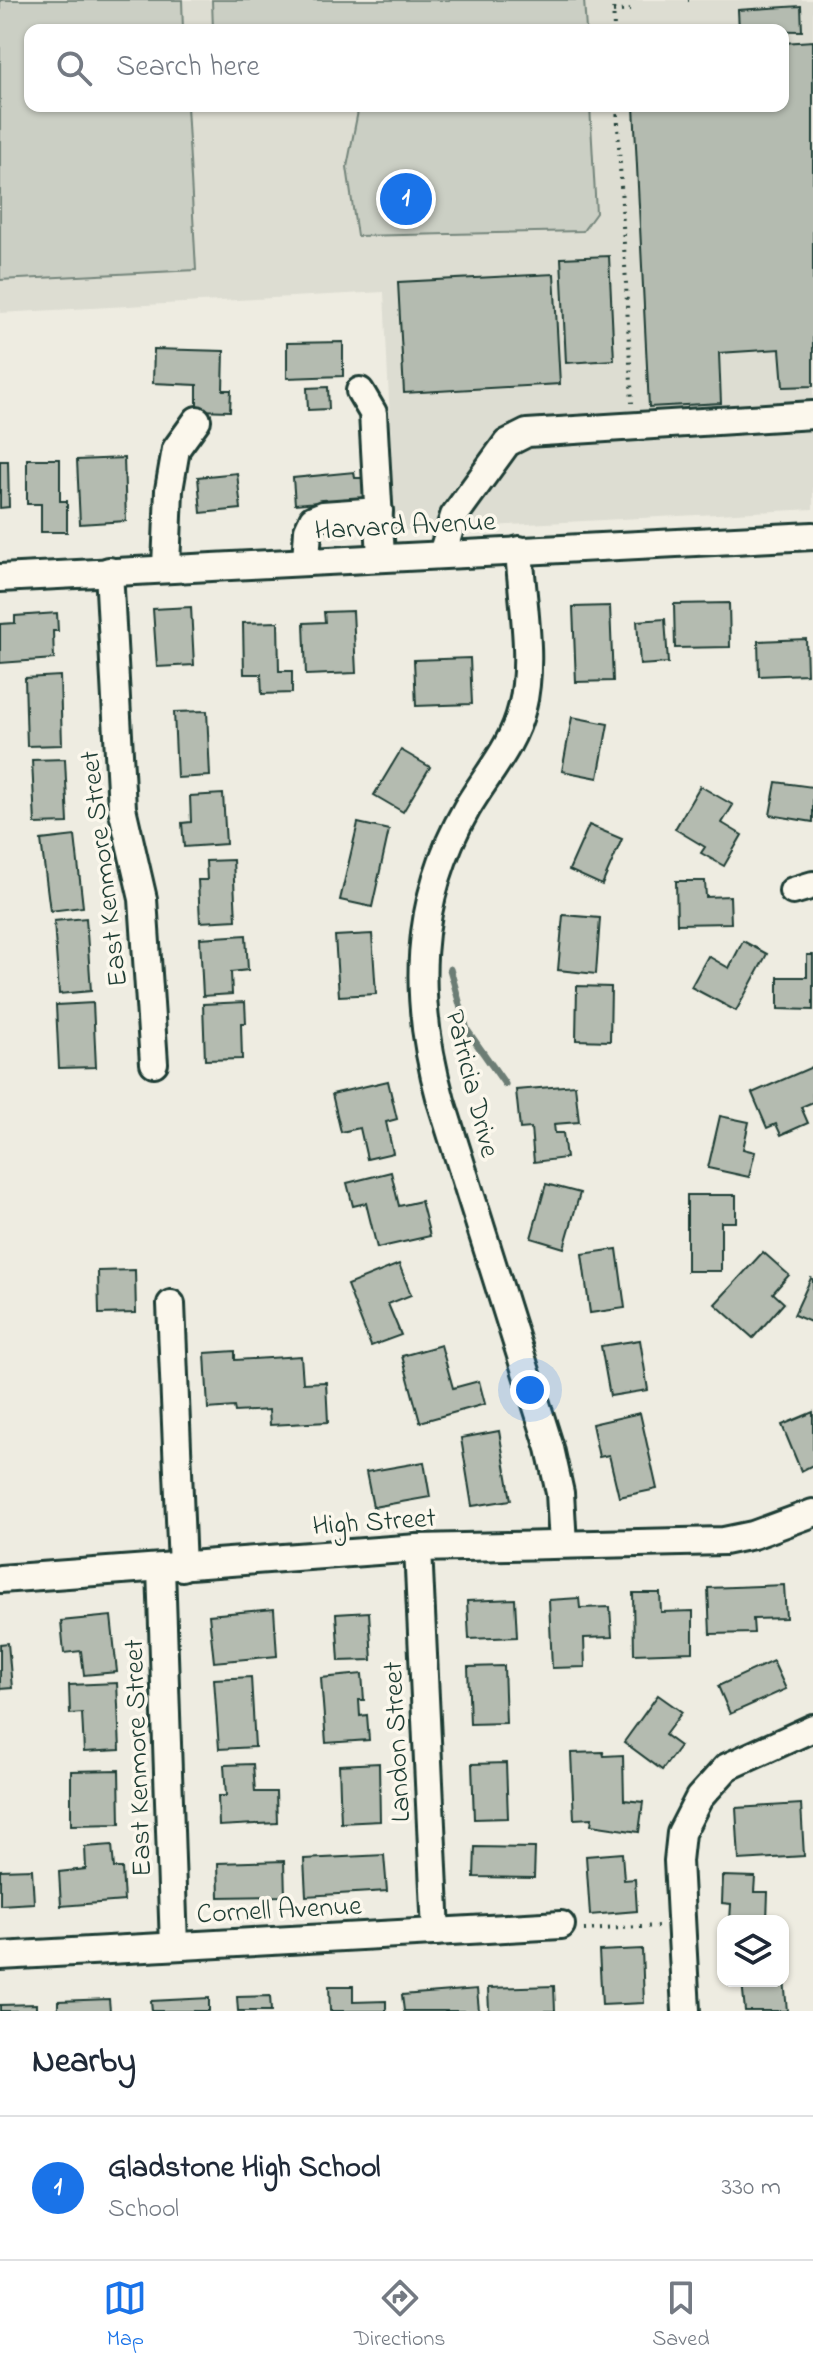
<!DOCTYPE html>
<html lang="en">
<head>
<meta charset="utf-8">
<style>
  body { margin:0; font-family:"Indie Flower",sans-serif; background:#f2f2f3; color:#1f2937 }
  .controls { position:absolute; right:24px; bottom:24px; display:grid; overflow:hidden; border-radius:16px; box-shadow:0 2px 6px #0004 }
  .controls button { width:72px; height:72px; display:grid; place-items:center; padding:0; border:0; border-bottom:2px solid #e0e1e3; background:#fff; color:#1f2937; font:40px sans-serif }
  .you { position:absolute; left:530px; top:1390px; width:28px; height:28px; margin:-20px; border:6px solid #fff; border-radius:50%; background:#1a73e8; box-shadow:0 0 0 12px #1a73e833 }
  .badge { display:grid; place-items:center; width:52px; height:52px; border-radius:50%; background:#1a73e8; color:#fff; font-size:26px; font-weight:700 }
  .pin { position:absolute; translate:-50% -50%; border:4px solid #fff; box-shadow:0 2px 8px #0006 }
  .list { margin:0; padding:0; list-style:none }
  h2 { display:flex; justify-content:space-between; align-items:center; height:104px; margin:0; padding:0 32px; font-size:34px }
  h2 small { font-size:26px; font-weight:400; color:#747a83 }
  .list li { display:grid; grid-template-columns:52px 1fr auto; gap:24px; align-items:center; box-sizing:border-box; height:144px; padding:0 32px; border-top:2px solid #e0e1e3 }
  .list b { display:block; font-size:30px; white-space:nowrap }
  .list p { margin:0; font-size:26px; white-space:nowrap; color:#747a83 }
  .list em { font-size:26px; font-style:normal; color:#747a83 }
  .icon { flex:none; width:44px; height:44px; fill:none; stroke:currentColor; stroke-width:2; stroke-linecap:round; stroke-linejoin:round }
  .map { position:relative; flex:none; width:813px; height:2011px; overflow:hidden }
  .search { position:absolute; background:#fff; box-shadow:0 2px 6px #0004; left:24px; right:24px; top:24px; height:88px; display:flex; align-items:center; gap:20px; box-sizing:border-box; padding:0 28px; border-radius:16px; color:#747a83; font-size:30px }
  .sheet { height:248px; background:#fff }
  nav { display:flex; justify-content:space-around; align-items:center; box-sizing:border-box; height:112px; border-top:2px solid #e0e1e3; background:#fff; font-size:22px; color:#747a83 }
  nav a { display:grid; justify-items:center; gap:4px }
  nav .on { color:#1a73e8 }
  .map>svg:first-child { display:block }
  .built { fill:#ddddd2; fill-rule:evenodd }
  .green { fill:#cbcfc4; stroke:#75867c; stroke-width:2 }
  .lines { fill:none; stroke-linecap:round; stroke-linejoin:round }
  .stream { stroke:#6c7d74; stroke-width:7 }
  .building { fill:#b4bbb0; stroke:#1f3d34; stroke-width:2 }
  .minor-casing { stroke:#1f3d34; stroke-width:32 }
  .path { stroke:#1f3d34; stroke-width:4; stroke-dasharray:2 6; stroke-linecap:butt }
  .minor { stroke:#fbf7ec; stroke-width:26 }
  .labels { text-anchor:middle; stroke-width:7; stroke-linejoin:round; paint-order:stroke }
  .street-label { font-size:28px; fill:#1f3d34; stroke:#fbf7ec }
</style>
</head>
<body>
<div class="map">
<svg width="813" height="2011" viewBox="0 0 813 2011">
  <rect width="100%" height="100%" fill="#eeece1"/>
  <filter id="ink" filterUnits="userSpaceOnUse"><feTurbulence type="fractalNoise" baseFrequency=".0125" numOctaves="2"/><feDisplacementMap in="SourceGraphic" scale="16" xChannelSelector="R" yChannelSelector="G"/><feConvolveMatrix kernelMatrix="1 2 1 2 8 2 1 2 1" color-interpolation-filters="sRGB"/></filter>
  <g filter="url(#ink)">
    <path class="built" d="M0 0H813V509L395 531 384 292 0 313ZM30 30H783V106H30Z"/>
    <g class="green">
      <path d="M0 0H182L183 30H30V106H187L196 270 0 280Z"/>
      <path d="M212 0H584L586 30H213Z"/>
      <path d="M359 106H590L596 213 583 231 357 236 347 167Z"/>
    </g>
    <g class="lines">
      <path class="stream" d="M450 969 467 1030 505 1084"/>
    </g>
    <g class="building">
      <path d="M801 6 802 31 739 30 738 10Z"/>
      <path d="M813 41V386L783 387 780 349 719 353 721 403 649 407 634 106H783V43Z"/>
      <path d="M609 256 614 360 566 363 561 258Z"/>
      <path d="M554 274 560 384 404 393 398 282Z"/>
      <path d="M343 342V376L287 378V343Z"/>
      <path d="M154 349 224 351 223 390H231L230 411 197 410V385L153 383Z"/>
      <path d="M328 387 329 409 308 410 307 388Z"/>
      <path d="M124 458 126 521 80 524 77 460Z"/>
      <path d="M27 459H60V501H67V532H41V504H27Z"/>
      <path d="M0 461H8L9 507 0 508Z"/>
      <path d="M354 472 355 478H364L366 498 295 504 293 478Z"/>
      <path d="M237 473 241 509 201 513 198 477Z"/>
      <path d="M729 603 730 647 675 648 674 604Z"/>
      <path d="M610 606 613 681 576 682 573 607Z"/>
      <path d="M191 607 194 665 157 667 153 609Z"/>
      <path d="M353 611 356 673 306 675 304 623 325 622 324 612Z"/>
      <path d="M57 613 58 631H53L54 659 0 663V624L15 623V616Z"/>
      <path d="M665 619 668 663 640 665 637 621Z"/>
      <path d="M278 622 279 671H292V693L262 694 261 674H244L243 623Z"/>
      <path d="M806 639 807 674 759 676 758 641Z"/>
      <path d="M470 658 472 704 416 706 414 660Z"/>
      <path d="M60 676 62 745 27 746 25 678Z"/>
      <path d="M207 711 210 776 177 778 174 712Z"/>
      <path d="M572 717 608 724 598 778 562 771Z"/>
      <path d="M401 750 430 767 403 812 374 795Z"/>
      <path d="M65 759 68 823 35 824 32 760Z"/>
      <path d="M776 782 813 787V822L770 815Z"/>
      <path d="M700 786 733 805 722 823 742 835 724 866 701 853 705 847 675 829Z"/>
      <path d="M223 794 226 844 184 847 182 823 191 822 190 796Z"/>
      <path d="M358 823 389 830 372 907 340 900Z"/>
      <path d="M589 825 622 839 602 885 569 870Z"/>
      <path d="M75 836 83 907 50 911 41 840Z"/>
      <path d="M233 860 236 920 200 922 198 880H207L206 861Z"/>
      <path d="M676 881H705L706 897 730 896 731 923 677 924Z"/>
      <path d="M563 915 600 918 596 974 558 970Z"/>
      <path d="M86 918 91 991 59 994 54 921Z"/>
      <path d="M372 934 376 994 339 996 335 936Z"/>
      <path d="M246 935 248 970 231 972 232 994 203 996 200 938Z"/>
      <path d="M743 941 767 954 736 1011 691 987 708 956 729 968Z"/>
      <path d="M807 955H813V1010L778 1009V977H807Z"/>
      <path d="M577 986 611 987 610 1041 576 1040Z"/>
      <path d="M245 1002 246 1023H241L242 1059 205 1060 203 1004Z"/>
      <path d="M93 1003 96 1067 59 1068 56 1005Z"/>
      <path d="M812 1067 813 1102 801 1107 808 1123 781 1135 776 1124 767 1128 752 1093Z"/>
      <path d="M388 1081 397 1119 386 1122 393 1153 367 1159 360 1128 341 1132 332 1094Z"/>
      <path d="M575 1085 579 1122 554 1124 555 1133H563L566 1158 534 1162 531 1128 520 1129 516 1090Z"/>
      <path d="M720 1116 749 1122 743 1149 755 1152 749 1177 708 1168Z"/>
      <path d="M391 1172 399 1206 421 1201 430 1236 377 1248 366 1203 353 1206 347 1183Z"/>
      <path d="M546 1184 580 1193 564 1248 531 1238Z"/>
      <path d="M687 1195H736V1222H721V1271H687Z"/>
      <path d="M617 1249 625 1308 590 1313 582 1254Z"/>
      <path d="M763 1252 789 1275 773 1293 784 1303 753 1338 715 1304Z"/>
      <path d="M399 1264 411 1295 388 1304 401 1335 371 1346 347 1285Z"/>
      <path d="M135 1270 136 1313 99 1314 98 1271Z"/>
      <path d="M811 1278 813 1279V1323L794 1315Z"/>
      <path d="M640 1340 648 1390 610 1396 601 1346Z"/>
      <path d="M441 1345 453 1388 479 1381 485 1404 420 1422 402 1356Z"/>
      <path d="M235 1351V1360L301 1356 303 1383 326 1382 328 1422 270 1425 269 1410 235 1412 234 1407 208 1409 205 1353Z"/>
      <path d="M813 1412V1465L801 1471 782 1425Z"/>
      <path d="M640 1413 657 1489 619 1497 609 1455 599 1457 592 1424Z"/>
      <path d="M499 1431 511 1500 472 1506 461 1438Z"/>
      <path d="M424 1462 430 1497 373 1507 366 1472Z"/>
      <path d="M784 1585 786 1618 753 1619 754 1633 710 1634 708 1588Z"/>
      <path d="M633 1593H660L661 1612 693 1611V1652L634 1654Z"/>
      <path d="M579 1598 580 1608 610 1607 612 1637 584 1638 585 1667 552 1668 549 1600Z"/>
      <path d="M515 1599 517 1637 469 1639 467 1601Z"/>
      <path d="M274 1609 277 1656 214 1662 209 1615Z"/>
      <path d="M369 1612 372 1660 339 1661 336 1614Z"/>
      <path d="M111 1616 117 1672 84 1675 81 1651 64 1653 61 1621Z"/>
      <path d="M8 1643 12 1688 0 1689V1644Z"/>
      <path d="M773 1661 786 1689 730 1714 718 1686Z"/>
      <path d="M504 1666 506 1723 470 1724 468 1667Z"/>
      <path d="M362 1674 364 1700H359L360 1716 367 1715 369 1740 326 1743 321 1678Z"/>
      <path d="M251 1677 255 1747 219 1749 214 1679Z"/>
      <path d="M117 1683 120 1750 84 1752 82 1713 70 1714 69 1685Z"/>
      <path d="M658 1695 682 1712 665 1735 680 1746 662 1770 624 1742Z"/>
      <path d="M603 1752 604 1756 623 1755 624 1800 643 1802 639 1832 591 1825 592 1818 574 1819 571 1753Z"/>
      <path d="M379 1763 380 1821 341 1823 339 1765Z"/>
      <path d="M506 1763 508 1818 474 1819 472 1764Z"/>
      <path d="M253 1764 255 1792H276L277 1823 219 1826 218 1796H226L224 1765Z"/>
      <path d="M119 1770 120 1824 71 1825V1771Z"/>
      <path d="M801 1804 804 1856 739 1860 736 1808Z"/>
      <path d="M112 1845 114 1868H122L124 1901 61 1906 59 1872 86 1869 85 1847Z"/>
      <path d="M475 1847 535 1848 534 1878 474 1877Z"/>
      <path d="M622 1853 624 1880 635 1879 637 1911 590 1915 586 1856Z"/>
      <path d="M384 1855 387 1891 306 1896 304 1859Z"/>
      <path d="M284 1861 285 1896 219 1897 218 1863Z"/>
      <path d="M32 1869 34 1903 0 1905V1870Z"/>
      <path d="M723 1876 755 1877 754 1892H768L767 1921H730L731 1904 722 1903Z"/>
      <path d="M642 1949 644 2003 602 2005 599 1951Z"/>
      <path d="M783 1969 787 2011H745L742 1981H783Z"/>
      <path d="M329 1986H353V2002L386 2001V2011H330Z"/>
      <path d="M554 1986 555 2011H489L488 1988Z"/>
      <path d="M477 1989 479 2011H404L402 1995Z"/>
      <path d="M270 1996 271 2011H238L237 1997Z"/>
      <path d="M209 1998V2011H152L151 2001Z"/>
      <path d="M109 1999 110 2011H58V2001Z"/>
      <path d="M36 2004V2011H0V2005Z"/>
    </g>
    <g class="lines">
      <defs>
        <g id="minor">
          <path d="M360 391 373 413 381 557"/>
          <path d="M519 550C522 599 534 661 522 708 513 746 487 774 467 808 413 902 413 1000 441 1101L550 1448 560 1493 563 1544"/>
          <path d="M442 554 454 516 507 443 527 433 813 415"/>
          <path d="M306 561 308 530 313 519 323 515 379 511"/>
          <path d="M166 568 169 490 176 449 197 420"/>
          <path d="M109 571 122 808 143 899 154 1063"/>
          <path d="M0 578 813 536"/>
          <path d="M793 891 813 885"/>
          <path d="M171 1304 182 1567"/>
          <path d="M418 1548 436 1932"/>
          <path d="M161 1569 174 1946"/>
          <path d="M0 1579 418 1548 724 1541 753 1535 813 1513"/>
          <path d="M0 1956 561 1925"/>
          <path d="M686 2011 678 1861 681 1833 699 1798 727 1767 813 1728"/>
        </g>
      </defs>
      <use href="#minor" class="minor-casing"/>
      <g class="path">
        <path d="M613 0 614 30"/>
        <path d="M688 0H689"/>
        <path d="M613 12 630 10"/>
        <path d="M617 106 632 403"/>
        <path d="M584 1930 659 1926"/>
      </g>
      <use href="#minor" class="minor"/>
    </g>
  </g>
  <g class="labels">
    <g class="street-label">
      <text transform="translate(405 524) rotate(-3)" y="10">Harvard Avenue</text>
      <text transform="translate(102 869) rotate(-97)" y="10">East Kenmore Street</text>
      <text transform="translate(474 1083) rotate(76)" y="10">Patricia Drive</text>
      <text transform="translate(374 1520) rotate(-4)" y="10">High Street</text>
      <text transform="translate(395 1742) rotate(-93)" y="10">Landon Street</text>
      <text transform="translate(136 1758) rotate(-92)" y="10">East Kenmore Street</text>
      <text transform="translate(279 1908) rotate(-3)" y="10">Cornell Avenue</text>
    </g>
  </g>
</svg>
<div class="controls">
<button><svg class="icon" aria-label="layers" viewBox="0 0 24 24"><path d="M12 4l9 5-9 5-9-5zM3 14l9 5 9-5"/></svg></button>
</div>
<div class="you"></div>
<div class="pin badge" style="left:406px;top:199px">1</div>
<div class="search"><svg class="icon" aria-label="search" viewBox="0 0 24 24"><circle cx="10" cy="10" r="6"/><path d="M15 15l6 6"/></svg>Search here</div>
</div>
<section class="sheet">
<h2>Nearby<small></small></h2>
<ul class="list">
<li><span class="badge">1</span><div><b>Gladstone High School</b><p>School</p></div><em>330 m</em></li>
</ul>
</section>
<nav>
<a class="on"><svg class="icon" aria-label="map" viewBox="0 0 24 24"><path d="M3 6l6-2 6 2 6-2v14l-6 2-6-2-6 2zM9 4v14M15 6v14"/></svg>Map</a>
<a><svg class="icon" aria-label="directions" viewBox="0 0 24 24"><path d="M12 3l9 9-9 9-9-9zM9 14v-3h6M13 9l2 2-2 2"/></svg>Directions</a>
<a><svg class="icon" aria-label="saved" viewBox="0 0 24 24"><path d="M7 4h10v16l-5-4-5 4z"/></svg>Saved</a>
</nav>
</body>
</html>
